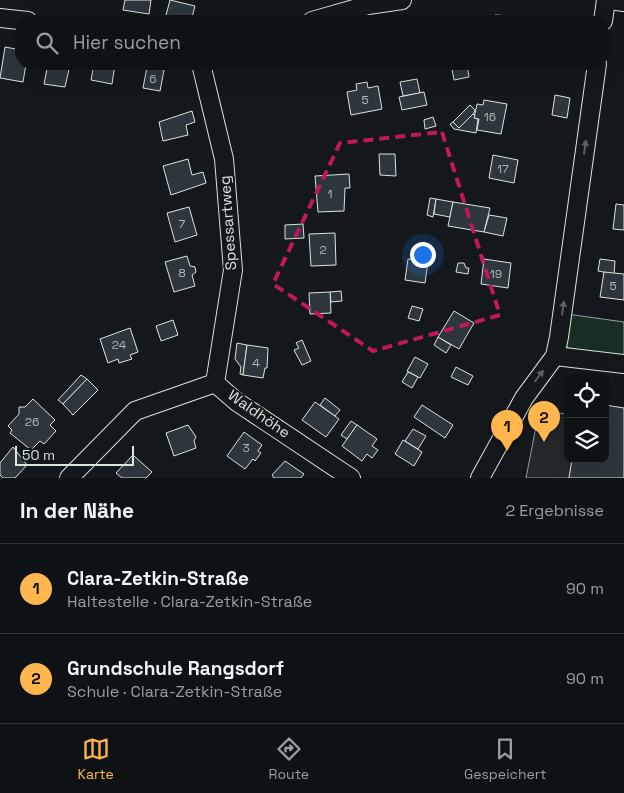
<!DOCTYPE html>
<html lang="de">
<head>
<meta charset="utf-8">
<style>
  body { margin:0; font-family:"Space Grotesk",sans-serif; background:#1d2022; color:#f1f3f6 }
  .controls { position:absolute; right:15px; bottom:15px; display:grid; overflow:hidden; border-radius:10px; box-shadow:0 5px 20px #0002 }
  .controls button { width:45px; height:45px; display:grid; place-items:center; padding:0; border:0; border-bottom:1px solid #2f3234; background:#0f1215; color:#f1f3f6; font:25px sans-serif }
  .scale { position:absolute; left:15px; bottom:12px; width:119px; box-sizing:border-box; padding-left:5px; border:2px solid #d8e6dc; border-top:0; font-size:14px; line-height:18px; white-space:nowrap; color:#d8e6dc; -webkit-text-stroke:4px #14181c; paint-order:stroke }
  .you { position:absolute; left:422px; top:254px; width:18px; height:18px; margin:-12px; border:4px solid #fff; border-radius:50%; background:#1a73e8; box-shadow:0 0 0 8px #1a73e833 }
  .badge { display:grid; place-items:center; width:32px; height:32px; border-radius:50%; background:#ffb74d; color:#111; font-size:16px; font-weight:700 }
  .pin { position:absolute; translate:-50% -41px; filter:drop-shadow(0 1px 2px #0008) }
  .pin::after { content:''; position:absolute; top:26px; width:18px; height:15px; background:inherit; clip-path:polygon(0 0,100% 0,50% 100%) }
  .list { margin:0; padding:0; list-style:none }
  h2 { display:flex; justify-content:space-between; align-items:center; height:65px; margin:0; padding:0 20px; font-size:21px }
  h2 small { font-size:16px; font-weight:400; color:#9b9ea0 }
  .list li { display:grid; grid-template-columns:32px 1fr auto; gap:15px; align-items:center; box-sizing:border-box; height:90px; padding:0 20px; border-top:1px solid #2f3234 }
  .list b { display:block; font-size:19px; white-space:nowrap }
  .list p { margin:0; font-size:16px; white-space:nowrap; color:#9b9ea0 }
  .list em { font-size:16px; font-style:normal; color:#9b9ea0 }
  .icon { flex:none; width:28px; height:28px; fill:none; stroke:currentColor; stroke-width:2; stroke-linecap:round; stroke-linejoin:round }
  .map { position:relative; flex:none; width:624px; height:478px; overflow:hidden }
  .search { position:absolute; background:#0f1215; box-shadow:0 5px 20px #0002; left:15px; right:15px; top:15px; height:55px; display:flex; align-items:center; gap:12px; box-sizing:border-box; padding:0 18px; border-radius:20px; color:#9b9ea0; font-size:19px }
  .sheet { height:245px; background:#0f1215 }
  nav { display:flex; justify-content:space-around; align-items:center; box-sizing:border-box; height:70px; border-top:1px solid #2f3234; background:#0f1215; font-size:14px; color:#9b9ea0 }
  nav a { display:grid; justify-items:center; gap:2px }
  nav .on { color:#ffb74d }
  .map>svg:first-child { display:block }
  .green { fill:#1a2d24; stroke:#939e99 }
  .parking { fill:#24282b; stroke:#939e99 }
  .building { fill:#2c363c; stroke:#d8e6dc }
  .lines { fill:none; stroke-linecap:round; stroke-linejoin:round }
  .minor-casing { stroke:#d8e6dc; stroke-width:20 }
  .minor { stroke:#14181c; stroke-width:18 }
  .oneway { fill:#59605f }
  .marked { fill:none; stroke:#c2185b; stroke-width:4; stroke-dasharray:10 6; stroke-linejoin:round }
  .labels { text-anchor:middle; stroke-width:4; stroke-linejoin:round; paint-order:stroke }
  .number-label { font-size:12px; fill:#adbab4 }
  .street-label { font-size:15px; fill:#d8e6dc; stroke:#14181c }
</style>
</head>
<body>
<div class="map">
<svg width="624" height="478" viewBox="0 0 624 478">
  <rect width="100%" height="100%" fill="#14181c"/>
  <path class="green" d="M567 314 624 322V356L569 349 566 345Z"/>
  <path class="parking" d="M539 411 568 414V459H573L569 478H526Z"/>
  <g class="building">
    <path d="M125 0H151L149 14 123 10Z"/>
    <path d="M170 0 195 6 191 21 165 19Z"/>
    <path d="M495 15 525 17 524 21H494Z"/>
    <path d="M5 47 21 50V64H26L23 82 0 78Z"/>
    <path d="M48 64 70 65 65 87 44 84Z"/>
    <path d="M94 64H115L112 84 91 80Z"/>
    <path d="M451 64H467L469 77 454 80Z"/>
    <path d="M147 67 164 70 160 91 143 88Z"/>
    <path d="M417 79 420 93 403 96 400 82Z"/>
    <path d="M367 82 368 88 378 86 382 109 351 115 347 92 357 90 356 84Z"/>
    <path d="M424 92 427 105 402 110 399 97Z"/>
    <path d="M555 95 570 98 567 118 552 115Z"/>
    <path d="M484 100 507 104 501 134 477 130 479 119 474 118 477 104 483 105Z"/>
    <path d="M470 105 475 110 474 113 459 128 453 122Z"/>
    <path d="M192 111 195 122 186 125 188 135 163 141 159 122Z"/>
    <path d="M473 114 475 115 474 118 478 119 476 133 454 129 450 124 453 122 459 128Z"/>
    <path d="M433 117 436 126 425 129 424 120Z"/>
    <path d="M379 154H395L396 176 380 175Z"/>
    <path d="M493 155 518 160 514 183 489 178Z"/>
    <path d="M188 159 192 175 203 172 206 183 171 195 163 166Z"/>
    <path d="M349 174 350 188H345L344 211 318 212 315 176Z"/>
    <path d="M430 198 436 199 433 217 427 215Z"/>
    <path d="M436 199 453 202 450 217 434 214Z"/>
    <path d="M453 202 490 208 484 232 448 226Z"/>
    <path d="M616 204 624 205V230L613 229Z"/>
    <path d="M189 207 197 235 175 242 167 213Z"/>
    <path d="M489 215 507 218 503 236 484 232Z"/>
    <path d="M303 224 304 238 285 239V225Z"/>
    <path d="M335 233 336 265 311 266 309 234Z"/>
    <path d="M187 256 190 266 195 267 196 272 192 275 195 286 174 292 165 262Z"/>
    <path d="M408 259 428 262 425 283 405 280Z"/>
    <path d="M484 259 511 263 508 288 481 284Z"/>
    <path d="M600 259 615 261 614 274 598 271Z"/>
    <path d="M458 263H464L466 268H469L468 274 456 272Z"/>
    <path d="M604 272 624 274V300L600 297Z"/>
    <path d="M341 291 342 301 331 302 330 292Z"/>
    <path d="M330 292 331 313 310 314 309 293Z"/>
    <path d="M412 306 423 309 419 321 408 318Z"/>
    <path d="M454 311 474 323 459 349 438 337Z"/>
    <path d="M173 320 178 335 161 341 156 326Z"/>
    <path d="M130 328 138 352 130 355 132 359 119 363 118 359 108 363 100 339Z"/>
    <path d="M438 337 451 345 446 353 434 345Z"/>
    <path d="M302 340 311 361 302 365 294 350 299 348 296 343Z"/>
    <path d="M237 343 247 345 243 375 240 374 241 367 235 359Z"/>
    <path d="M247 345 268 348 267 368H265L263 378 243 375Z"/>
    <path d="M415 357 428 364 420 378 407 371Z"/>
    <path d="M456 367 473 376 468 385 451 377Z"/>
    <path d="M408 372 418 377 412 388 402 382Z"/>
    <path d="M81 375 87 379 63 404 58 400Z"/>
    <path d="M87 379 98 390 73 415 63 404Z"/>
    <path d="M325 398 340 410 335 416 320 405Z"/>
    <path d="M33 399 55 420 50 425 56 431 44 444 40 441 31 450 10 433 12 430 8 426 19 414V407H25Z"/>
    <path d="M315 402 339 419 326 437 302 420Z"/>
    <path d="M422 405 453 425 445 438 414 417Z"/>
    <path d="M605 405 624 408V478H569L572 459H605Z"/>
    <path d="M351 421 357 425 347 439 341 435Z"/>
    <path d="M188 425 196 437 194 441 196 448 174 456 166 433Z"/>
    <path d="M357 425 377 439 372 446 378 450 372 458 367 454 362 461 342 446Z"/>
    <path d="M413 429 426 436 418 449 405 441Z"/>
    <path d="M244 432 262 445 258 451 261 453 255 461 253 459 245 469 227 456Z"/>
    <path d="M403 440 422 452 414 466 395 454Z"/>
    <path d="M13 447 27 465 15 478H3L0 475V463Z"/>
    <path d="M133 455 152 472 146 478H122L116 473Z"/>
    <path d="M285 461 304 474 301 478H274L272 475Z"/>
  </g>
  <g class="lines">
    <defs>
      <g id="minor">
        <path d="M609 0 624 2"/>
        <path d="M0 18 28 21"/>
        <path d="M312 21 368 5 402 0"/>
        <path d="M603 21 606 0"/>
        <path d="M201 64 224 159 233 270 215 383"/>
        <path d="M555 356 624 364"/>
        <path d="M215 383 237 402 351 478"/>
        <path d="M69 478 135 411 215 383"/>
        <path d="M480 478 524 398 555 356 559 337 597 64"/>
      </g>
    </defs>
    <use href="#minor" class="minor-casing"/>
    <use href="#minor" class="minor"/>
  </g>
  <defs><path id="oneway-solid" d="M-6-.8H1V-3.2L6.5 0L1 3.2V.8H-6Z" transform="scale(1.25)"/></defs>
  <g class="oneway">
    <use href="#oneway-solid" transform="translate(585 147) rotate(-82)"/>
    <use href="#oneway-solid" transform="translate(563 308) rotate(-82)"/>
    <use href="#oneway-solid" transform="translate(539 376) rotate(-53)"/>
  </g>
  <path class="marked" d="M442 132 500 315 373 351 273 284 340 143Z"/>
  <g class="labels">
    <g class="number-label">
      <text x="153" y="83">6</text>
      <text x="365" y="104">5</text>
      <text x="490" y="121">16</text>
      <text x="503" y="173">17</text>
      <text x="330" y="198">1</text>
      <text x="182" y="228">7</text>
      <text x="323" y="254">2</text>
      <text x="182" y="277">8</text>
      <text x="496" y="278">19</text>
      <text x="613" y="290">5</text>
      <text x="119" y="349">24</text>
      <text x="256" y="367">4</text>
      <text x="32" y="426">26</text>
      <text x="246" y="452">3</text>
    </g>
    <g class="street-label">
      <text transform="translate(228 223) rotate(-94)" y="5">Spessartweg</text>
      <text transform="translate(259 414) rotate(35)" y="5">Waldhöhe</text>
    </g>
  </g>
</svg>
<div class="controls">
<button><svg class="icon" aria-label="locate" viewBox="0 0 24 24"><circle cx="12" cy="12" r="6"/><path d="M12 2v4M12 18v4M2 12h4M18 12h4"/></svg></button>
<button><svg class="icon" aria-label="layers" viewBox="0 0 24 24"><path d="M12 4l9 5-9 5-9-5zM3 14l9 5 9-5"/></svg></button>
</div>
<div class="scale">50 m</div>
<div class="you"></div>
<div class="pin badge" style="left:507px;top:451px">1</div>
<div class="pin badge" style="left:544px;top:442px">2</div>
<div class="search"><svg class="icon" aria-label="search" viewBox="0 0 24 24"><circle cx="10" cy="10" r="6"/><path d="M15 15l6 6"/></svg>Hier suchen</div>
</div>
<section class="sheet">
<h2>In der Nähe<small>2 Ergebnisse</small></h2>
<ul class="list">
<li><span class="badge">1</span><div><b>Clara-Zetkin-Straße</b><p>Haltestelle · Clara-Zetkin-Straße</p></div><em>90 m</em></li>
<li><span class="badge">2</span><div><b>Grundschule Rangsdorf</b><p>Schule · Clara-Zetkin-Straße</p></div><em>90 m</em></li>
</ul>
</section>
<nav>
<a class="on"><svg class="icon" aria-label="map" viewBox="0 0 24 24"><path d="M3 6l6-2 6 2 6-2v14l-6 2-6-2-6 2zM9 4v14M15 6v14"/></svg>Karte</a>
<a><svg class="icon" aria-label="directions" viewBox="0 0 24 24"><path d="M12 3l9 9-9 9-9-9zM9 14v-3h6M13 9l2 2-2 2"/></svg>Route</a>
<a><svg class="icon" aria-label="saved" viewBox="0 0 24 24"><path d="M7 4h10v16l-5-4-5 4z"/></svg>Gespeichert</a>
</nav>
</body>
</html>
